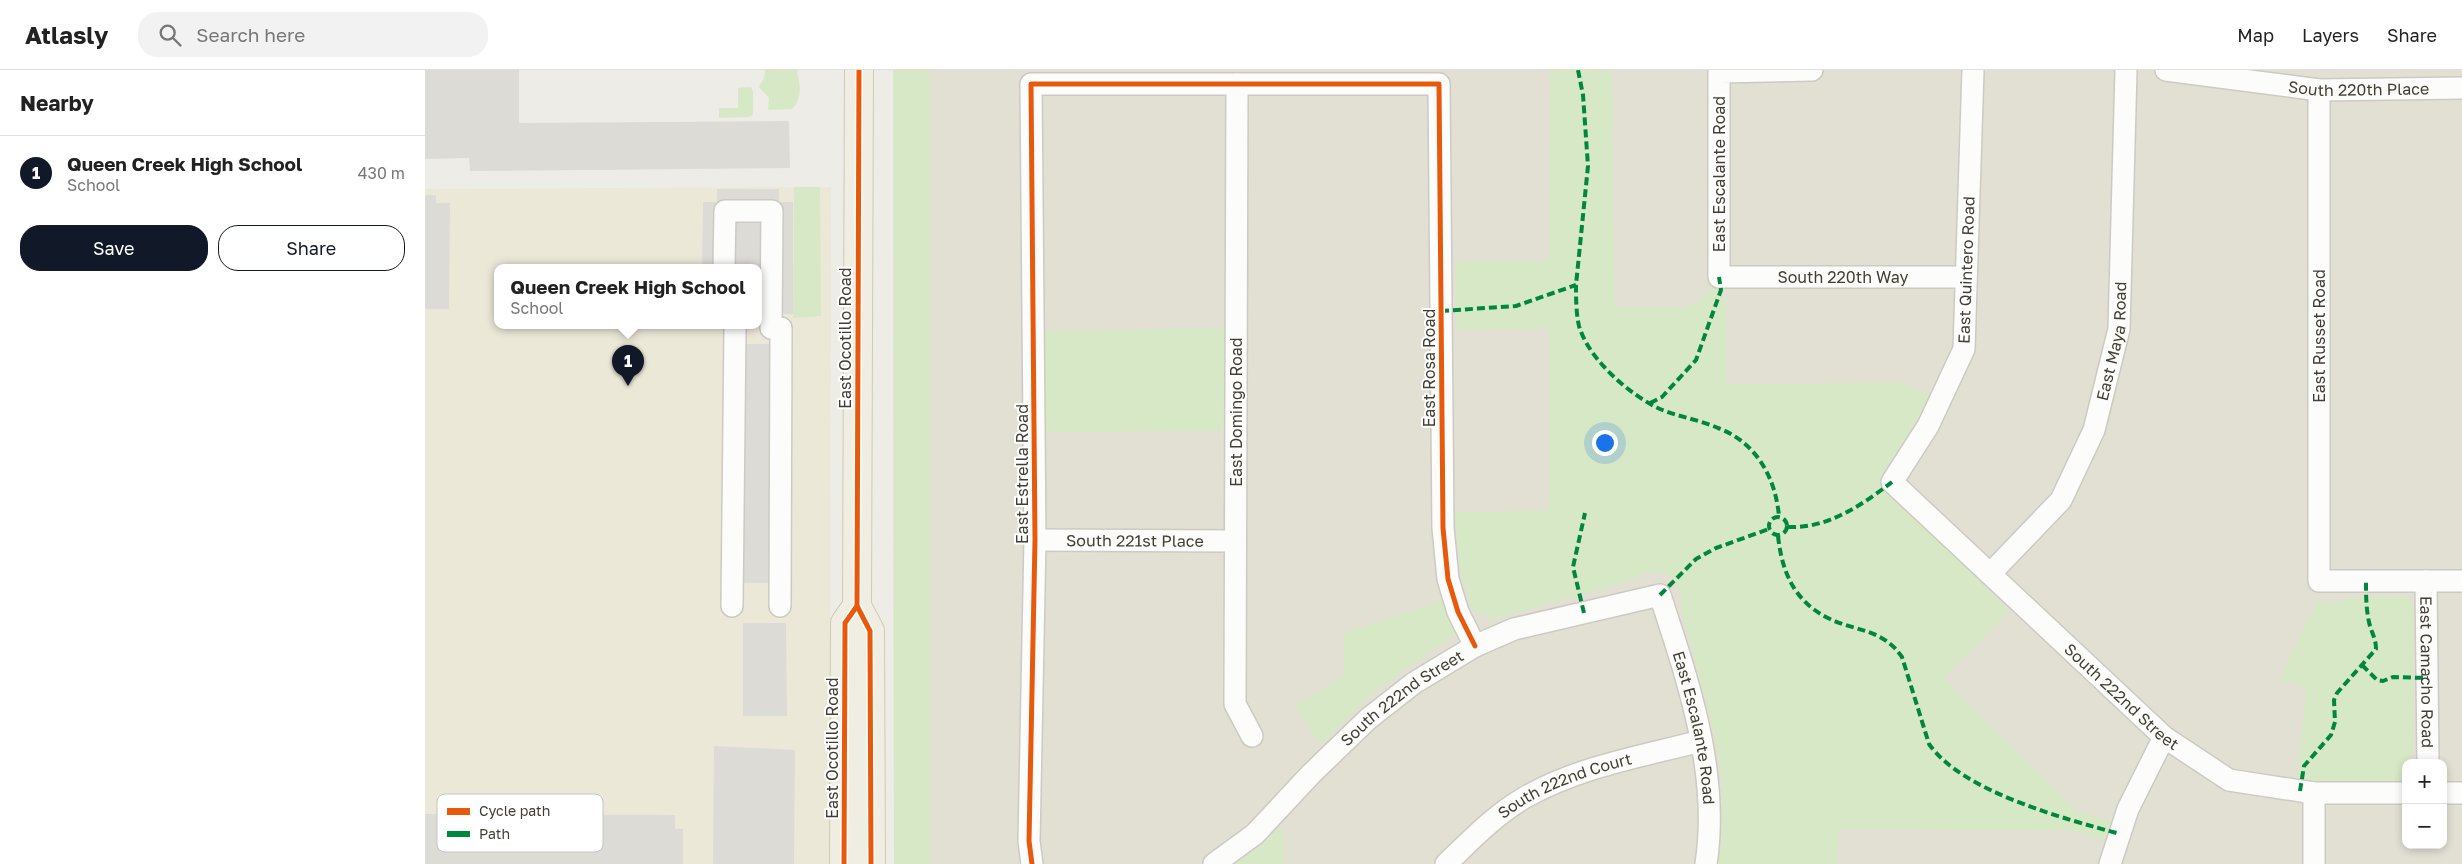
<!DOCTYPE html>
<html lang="en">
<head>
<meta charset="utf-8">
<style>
  body { margin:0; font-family:"Golos Text",sans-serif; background:#f2f2f2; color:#222 }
  .controls { position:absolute; right:15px; bottom:15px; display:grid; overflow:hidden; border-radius:10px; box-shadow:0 2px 8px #0003 }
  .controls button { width:45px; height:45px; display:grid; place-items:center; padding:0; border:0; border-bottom:1px solid #e0e0e0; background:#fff; color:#222; font:25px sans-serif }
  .you { position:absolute; left:1179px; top:372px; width:18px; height:18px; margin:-12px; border:4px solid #fff; border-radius:50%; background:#1a73e8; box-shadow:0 0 0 8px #1a73e833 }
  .badge { display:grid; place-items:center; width:32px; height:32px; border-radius:50%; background:#111827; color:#fff; font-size:16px; font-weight:700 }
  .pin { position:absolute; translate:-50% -41px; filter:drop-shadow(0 1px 2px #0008) }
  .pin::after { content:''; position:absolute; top:26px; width:18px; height:15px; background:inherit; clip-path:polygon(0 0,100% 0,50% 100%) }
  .popup { position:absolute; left:69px; top:194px; width:268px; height:65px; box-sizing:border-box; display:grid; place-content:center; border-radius:10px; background:#fff; filter:drop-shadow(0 1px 4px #0005); font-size:16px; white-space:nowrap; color:#767676 }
  .popup b { font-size:19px; color:#222 }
  .popup::after { content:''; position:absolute; left:50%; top:100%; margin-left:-10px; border:10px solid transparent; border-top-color:#fff }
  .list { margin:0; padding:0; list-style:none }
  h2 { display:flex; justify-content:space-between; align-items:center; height:65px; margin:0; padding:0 20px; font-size:21px }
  h2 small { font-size:16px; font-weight:400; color:#767676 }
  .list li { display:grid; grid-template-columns:32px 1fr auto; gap:15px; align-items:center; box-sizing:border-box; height:75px; padding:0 20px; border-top:1px solid #e0e0e0 }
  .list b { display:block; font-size:19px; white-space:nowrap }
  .list p { margin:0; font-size:16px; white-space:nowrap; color:#767676 }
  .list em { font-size:16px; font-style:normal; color:#767676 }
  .actions { display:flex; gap:10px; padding:15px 20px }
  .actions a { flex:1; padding:11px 0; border:1px solid #111827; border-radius:20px; text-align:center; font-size:18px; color:#111827 }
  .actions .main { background:#111827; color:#fff }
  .icon { flex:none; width:28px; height:28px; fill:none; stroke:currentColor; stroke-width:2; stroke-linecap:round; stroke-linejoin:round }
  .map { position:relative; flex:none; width:2037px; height:794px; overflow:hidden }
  header { display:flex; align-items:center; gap:30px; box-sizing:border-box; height:70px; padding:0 25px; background:#fff; border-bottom:1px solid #e0e0e0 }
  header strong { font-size:24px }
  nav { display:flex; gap:28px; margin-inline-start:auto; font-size:18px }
  .search { width:350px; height:45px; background:#f2f2f2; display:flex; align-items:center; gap:12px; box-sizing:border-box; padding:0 18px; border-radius:20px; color:#767676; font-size:19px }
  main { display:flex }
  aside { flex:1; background:#fff }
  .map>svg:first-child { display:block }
  .residential { fill:#e2dfd3; fill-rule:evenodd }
  .education { fill:#ece8d8; fill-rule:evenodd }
  .green { fill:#d7e8c6 }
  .parking { fill:#dddbd6 }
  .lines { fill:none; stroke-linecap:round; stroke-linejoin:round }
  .minor-casing { stroke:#cccac3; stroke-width:24 }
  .major-casing { stroke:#d0cab3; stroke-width:30 }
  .minor { stroke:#fcfcfb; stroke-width:21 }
  .major { stroke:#f0eee2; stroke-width:28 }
  .quiet { stroke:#00873e; stroke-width:4; stroke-dasharray:8 4; stroke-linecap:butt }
  .cycleway-casing { stroke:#fff; stroke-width:8 }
  .cycleway { stroke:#e8590c; stroke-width:5 }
  .labels { text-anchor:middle; stroke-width:4; stroke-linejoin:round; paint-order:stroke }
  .street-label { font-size:16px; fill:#423e33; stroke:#fff }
  .key { fill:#fff; stroke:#c6c5c2; stroke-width:1 }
  .key-label { font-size:14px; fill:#423e33 }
</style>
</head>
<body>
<header>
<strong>Atlasly</strong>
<div class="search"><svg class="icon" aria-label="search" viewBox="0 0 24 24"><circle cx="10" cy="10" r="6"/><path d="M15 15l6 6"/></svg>Search here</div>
<nav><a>Map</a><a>Layers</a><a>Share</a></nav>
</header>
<main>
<aside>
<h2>Nearby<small></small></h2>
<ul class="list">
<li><span class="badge">1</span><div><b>Queen Creek High School</b><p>School</p></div><em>430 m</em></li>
</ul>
<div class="actions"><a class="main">Save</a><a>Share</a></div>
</aside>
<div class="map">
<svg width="2037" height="794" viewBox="0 0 2037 794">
  <rect width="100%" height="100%" fill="#eeece6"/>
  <path class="residential" d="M468 0H2037V794H469ZM1981 693H2018V775H1981Z"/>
  <path class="education" d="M406 117 405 794H0V119ZM73 197H333V255H73Z"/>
  <g class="green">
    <path d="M340 0H372C375 14 378 28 367 39L343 40 344 28 334 17 339 8Z"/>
    <path d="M468 0H504V794H469Z"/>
    <path d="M1125 0H1187L1189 237H1265L1285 217 1301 229V314L1476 313 1506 324 1476 377 1460 398V418L1464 425 1488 445 1584 541 1519 608 1653 741 1686 751 1680 770 1642 760 1413 759 1412 794H1292C1296 768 1299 741 1297 714 1291 657 1272 600 1257 544 1257 536 1258 528 1255 520 1246 495 1219 500 1202 512L1069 549 1046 540 1035 498 1030 442 1124 441V259H1031V191L1124 190Z"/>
    <path d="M326 17 328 21V45L324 47 294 48V38H313V18Z"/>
    <path d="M369 117H395L396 246 368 248Z"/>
    <path d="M802 258 803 361 617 362 619 260Z"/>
    <path d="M1974 526 1984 528 1988 535 1987 693H1981L1980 708 1962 716 1871 713 1882 617 1854 610 1892 531 1907 532 1927 528Z"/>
    <path d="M1020 530 1032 563 952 619 896 675 869 636 919 606V562Z"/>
    <path d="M854 757 859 762V794H810L838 774Z"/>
  </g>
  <g class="parking">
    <path d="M0 0H94V53L364 51 365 98 45 101 44 88 0 89Z"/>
    <path d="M292 119H354V132H368V244H333V197H277L278 132H292Z"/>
    <path d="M0 125H11V133H25L24 239H0Z"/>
    <path d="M318 274H346L345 513H317Z"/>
    <path d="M318 553H361L362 646H318Z"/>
    <path d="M289 676 370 680 369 794H288Z"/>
    <path d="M0 744 250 745V759H258V794H0Z"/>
  </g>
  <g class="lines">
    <defs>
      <g id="minor">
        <path id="s1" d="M1387 0 1294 2V207H1541"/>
        <path id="s2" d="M1548 0 1539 279 1503 356 1467 412 1739 667 1804 710 1889 723H1981"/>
        <path id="s3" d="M1741 0 1894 20 2037 18"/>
        <path d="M812 14 810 634 827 666"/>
        <path d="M1894 20V511H2037"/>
        <path d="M299 197 300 141H347L346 258"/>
        <path id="s4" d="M610 470 810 471"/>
        <path id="s5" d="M1565 504 1636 430 1669 360 1694 259 1701 0"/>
        <path id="s6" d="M2001 511 2003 693"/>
        <path d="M307 536 310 258"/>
        <path d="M355 536 356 258"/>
        <path d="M2018 723H2037"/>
        <path d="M607 794 604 771 610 470 606 14H1014L1018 458 1023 509 1033 542 1050 576"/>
        <path id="s7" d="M789 794 830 764 886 704 943 649 989 613 1050 576 1089 559 1235 525C1263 611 1295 703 1281 794"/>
        <path id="s8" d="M1021 794C1046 770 1070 745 1099 728 1152 697 1218 686 1276 671"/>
        <path d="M1685 794 1703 739 1739 667"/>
        <path d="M1889 794V723"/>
      </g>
      <g id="major">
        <path d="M434 0 432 536 445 561 446 794"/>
        <path d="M419 794 420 553 432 536"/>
      </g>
    </defs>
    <use href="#minor" class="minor-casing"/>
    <use href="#major" class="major-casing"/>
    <use href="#minor" class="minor"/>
    <use href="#major" class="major"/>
    <g class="quiet">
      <path d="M1153 0 1158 25 1163 96 1151 215C1151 228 1151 243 1154 256 1164 290 1205 325 1235 339 1254 347 1275 350 1293 358 1331 372 1351 408 1354 447"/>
      <path d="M1016 241 1091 236 1151 215"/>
      <path d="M1225 333 1237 327 1271 290 1296 220 1294 207"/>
      <circle cx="1353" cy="456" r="9"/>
      <path d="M1363 457C1402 459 1437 435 1467 412"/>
      <path d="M1353 466C1357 502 1369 531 1403 548 1431 562 1457 558 1477 587L1504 674C1537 722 1641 749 1695 764"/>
      <path d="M1235 525 1271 489 1291 478 1344 459"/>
      <path d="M1159 543 1148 497 1160 443"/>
      <path d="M1937 595 1952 610 1958 611 1968 607 2003 608"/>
      <path d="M1875 721 1879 696 1906 665 1910 652 1909 630 1912 623 1951 579C1951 568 1946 562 1944 552 1941 538 1941 525 1941 511"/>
    </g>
    <defs>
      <g id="cycleway">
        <path d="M434 0 432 536 445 561 446 794"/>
        <path d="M419 794 420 553 432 536"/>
        <path d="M607 794 604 771 610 470 606 14H1014L1018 458 1023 509 1033 542 1050 576"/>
      </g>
    </defs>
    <use href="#cycleway" class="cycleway-casing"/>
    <use href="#cycleway" class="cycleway"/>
  </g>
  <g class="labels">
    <g class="street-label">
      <text dy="6" stroke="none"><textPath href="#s3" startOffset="194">South 220th Place</textPath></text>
      <text transform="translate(1294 104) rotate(-90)" y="6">East Escalante Road</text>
      <text transform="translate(1541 200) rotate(-88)" y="6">East Quintero Road</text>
      <text dy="6" stroke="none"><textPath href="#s1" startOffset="422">South 220th Way</textPath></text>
      <text transform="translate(1894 266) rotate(-90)" y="6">East Russet Road</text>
      <text transform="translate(420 268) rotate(-90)" y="6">East Ocotillo Road</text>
      <text dy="6" stroke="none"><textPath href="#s5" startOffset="271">East Maya Road</textPath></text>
      <text transform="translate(1004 298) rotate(-90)" y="6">East Rosa Road</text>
      <text transform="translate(811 342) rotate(-90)" y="6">East Domingo Road</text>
      <text transform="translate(597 404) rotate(-90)" y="6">East Estrella Road</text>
      <text dy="6" stroke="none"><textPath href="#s4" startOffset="100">South 221st Place</textPath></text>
      <text dy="6" stroke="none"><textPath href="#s6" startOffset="91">East Camacho Road</textPath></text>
      <text dy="6" stroke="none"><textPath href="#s2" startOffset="745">South 222nd Street</textPath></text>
      <text dy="6" stroke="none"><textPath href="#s7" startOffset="252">South 222nd Street</textPath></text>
      <text dy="6" stroke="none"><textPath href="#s7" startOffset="672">East Escalante Road</textPath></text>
      <text transform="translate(407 678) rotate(-90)" y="6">East Ocotillo Road</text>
      <text dy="6" stroke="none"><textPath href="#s8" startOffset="145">South 222nd Court</textPath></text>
    </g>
  </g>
  <rect x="12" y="724" width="166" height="58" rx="8" class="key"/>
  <rect x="22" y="738" width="23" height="7" fill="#e8590c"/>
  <rect x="22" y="761" width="23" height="6" fill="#00873e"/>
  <g class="key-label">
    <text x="54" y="746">Cycle path</text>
    <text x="54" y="769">Path</text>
  </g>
</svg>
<div class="controls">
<button>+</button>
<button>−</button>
</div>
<div class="you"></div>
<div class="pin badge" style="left:203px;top:316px">1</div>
<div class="popup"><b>Queen Creek High School</b>School</div>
</div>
</main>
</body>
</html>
